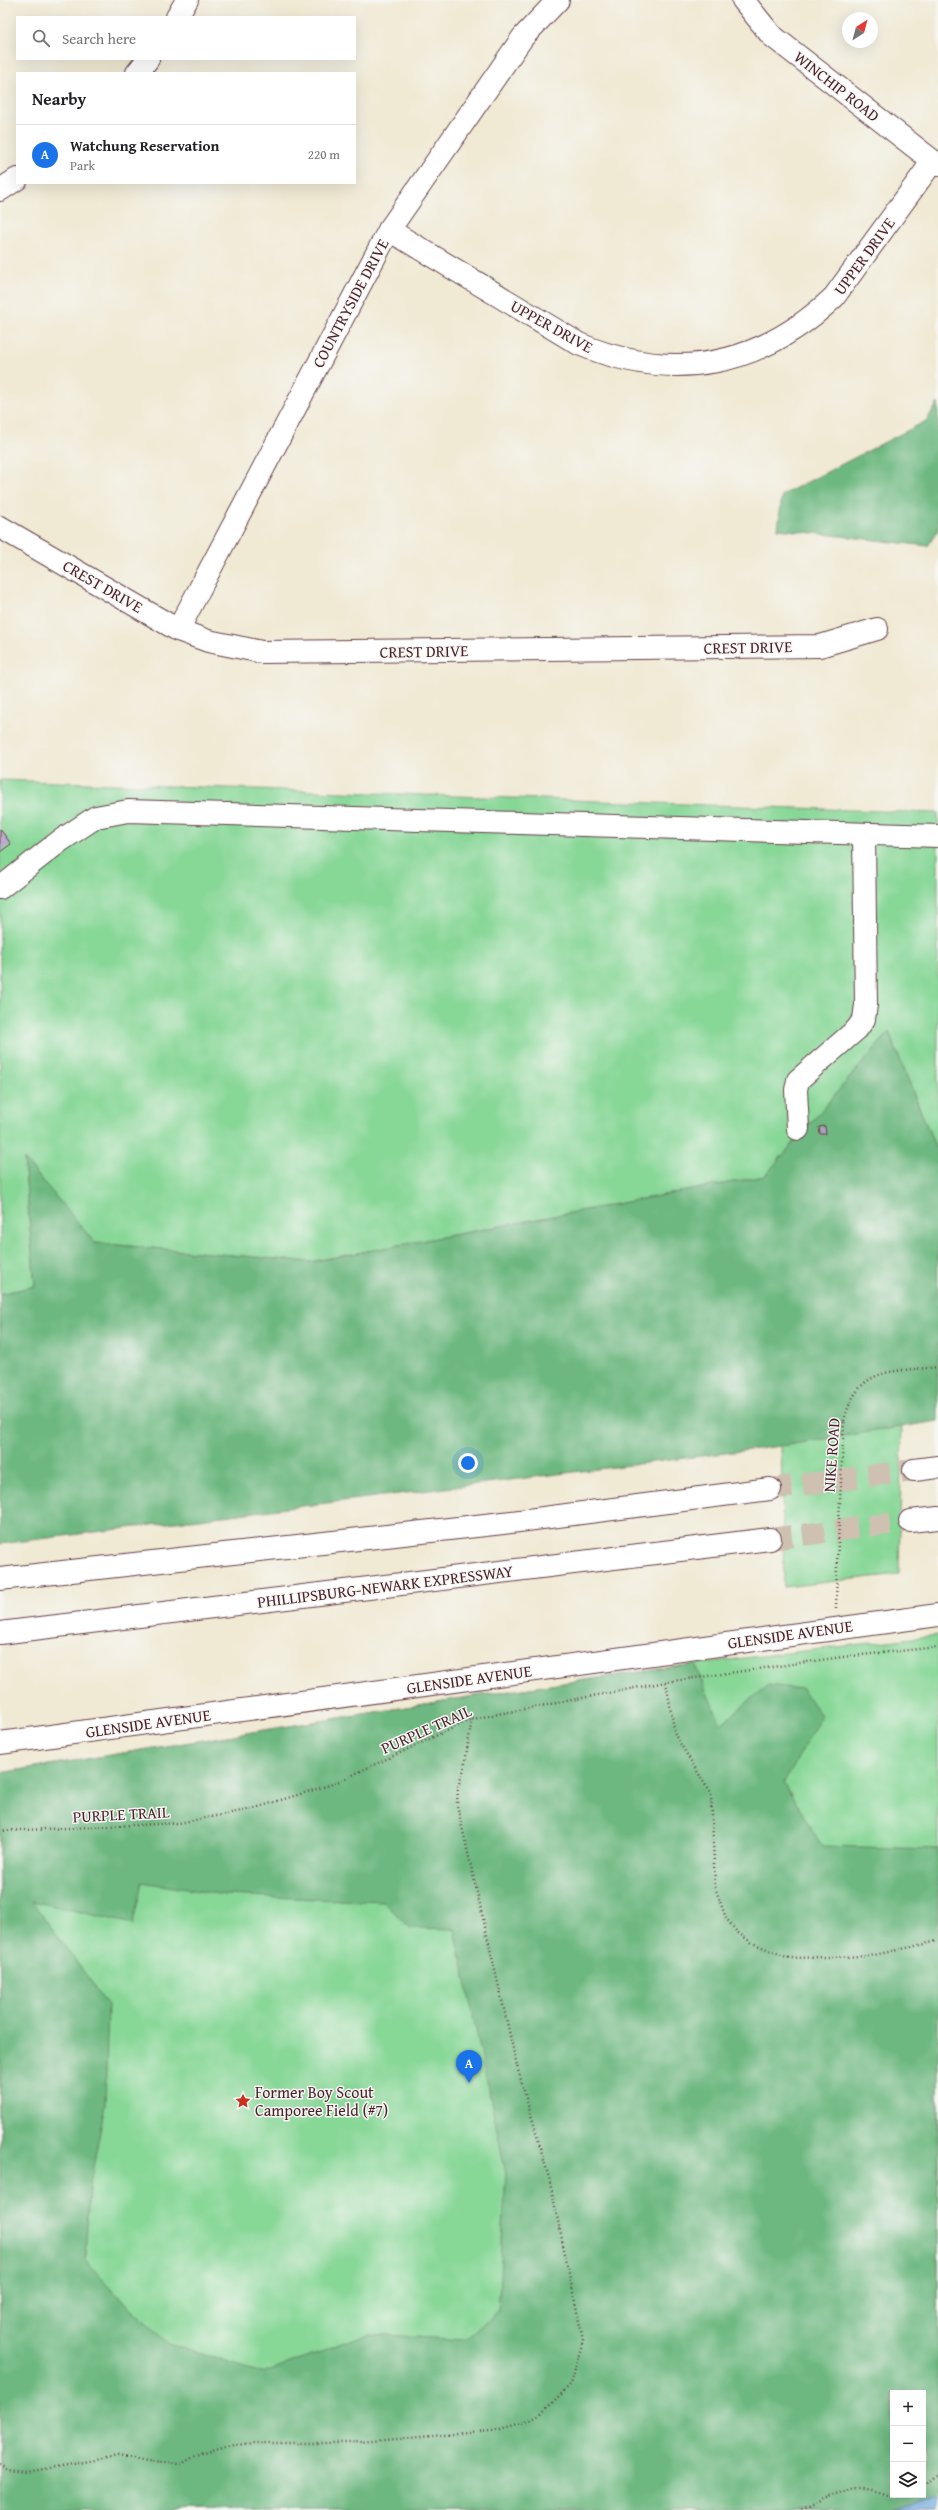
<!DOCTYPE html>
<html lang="en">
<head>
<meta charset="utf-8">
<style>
  body { margin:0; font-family:"Gentium Book Plus",serif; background:#f2f2f2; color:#202124 }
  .controls { position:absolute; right:12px; bottom:12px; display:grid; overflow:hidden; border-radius:0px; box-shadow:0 4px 16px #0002 }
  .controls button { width:36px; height:36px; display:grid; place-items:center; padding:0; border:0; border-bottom:1px solid #e0e0e0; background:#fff; color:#202124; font:20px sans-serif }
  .compass { position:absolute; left:842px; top:12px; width:36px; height:36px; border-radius:50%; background:#fff; box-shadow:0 4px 16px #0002; rotate:36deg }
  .you { position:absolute; left:468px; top:1463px; width:14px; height:14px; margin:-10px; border:3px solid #fff; border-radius:50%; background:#1a73e8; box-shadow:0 0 0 6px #1a73e833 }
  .badge { display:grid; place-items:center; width:26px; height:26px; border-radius:50%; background:#1a73e8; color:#fff; font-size:13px; font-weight:700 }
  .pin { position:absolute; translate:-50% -33px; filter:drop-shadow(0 1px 2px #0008) }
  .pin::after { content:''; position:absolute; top:21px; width:14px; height:12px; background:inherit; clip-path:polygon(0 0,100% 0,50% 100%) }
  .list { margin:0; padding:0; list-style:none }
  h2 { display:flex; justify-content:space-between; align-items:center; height:52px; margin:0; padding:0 16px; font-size:17px }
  h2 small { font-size:13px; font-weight:400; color:#757577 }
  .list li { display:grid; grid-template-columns:26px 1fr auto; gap:12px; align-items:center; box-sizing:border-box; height:60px; padding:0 16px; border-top:1px solid #e0e0e0 }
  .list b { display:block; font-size:15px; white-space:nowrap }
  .list p { margin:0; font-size:13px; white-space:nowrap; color:#757577 }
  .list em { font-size:13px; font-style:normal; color:#757577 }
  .icon { flex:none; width:22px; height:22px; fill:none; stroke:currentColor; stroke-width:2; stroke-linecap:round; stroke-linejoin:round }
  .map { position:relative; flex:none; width:938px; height:2510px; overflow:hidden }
  .search { position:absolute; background:#fff; box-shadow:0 4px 16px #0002; left:16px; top:16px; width:340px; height:44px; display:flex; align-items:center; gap:10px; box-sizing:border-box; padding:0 14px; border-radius:0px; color:#757577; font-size:15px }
  .panel { position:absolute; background:#fff; box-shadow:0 4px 16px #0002; left:16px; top:72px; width:340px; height:112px; border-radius:0px }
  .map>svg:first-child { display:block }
  .green { fill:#87d797; stroke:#687b61; fill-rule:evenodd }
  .forest { fill:#6db880; stroke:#5c6c56; fill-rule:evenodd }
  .water { fill:#72afe4; stroke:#5e6788 }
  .building { fill:#b29dc8 }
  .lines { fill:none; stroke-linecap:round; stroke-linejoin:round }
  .highway-tunnel { stroke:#cfc1b1; stroke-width:22; stroke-dasharray:22 11; stroke-linecap:butt }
  .minor-casing { stroke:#633d44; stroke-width:24 }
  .major-casing { stroke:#633d44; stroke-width:24 }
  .highway-casing { stroke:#633d44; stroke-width:24 }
  .path { stroke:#633d44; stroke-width:2.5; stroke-dasharray:1 3; stroke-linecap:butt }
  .minor { stroke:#fff; stroke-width:22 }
  .major { stroke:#fff; stroke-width:22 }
  .highway { stroke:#fff; stroke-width:22 }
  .path-bridge { stroke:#633d44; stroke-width:2.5; stroke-dasharray:1 3; stroke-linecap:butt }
  .labels { text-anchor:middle; stroke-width:3; stroke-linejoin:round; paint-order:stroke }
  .street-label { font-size:16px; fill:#4a1f2b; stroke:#f6f6f2 }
  .poi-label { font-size:16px; fill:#4a1f2b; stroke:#f6f6f2; text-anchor:start }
</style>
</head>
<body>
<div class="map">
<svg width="938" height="2510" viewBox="0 0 938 2510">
  <rect width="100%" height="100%" fill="#f6f6f2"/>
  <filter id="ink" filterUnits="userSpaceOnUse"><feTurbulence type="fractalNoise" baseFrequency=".025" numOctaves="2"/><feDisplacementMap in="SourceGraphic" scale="8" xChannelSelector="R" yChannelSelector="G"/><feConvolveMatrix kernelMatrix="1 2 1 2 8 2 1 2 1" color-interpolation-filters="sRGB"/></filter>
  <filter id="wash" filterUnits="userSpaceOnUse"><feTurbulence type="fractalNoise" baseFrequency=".012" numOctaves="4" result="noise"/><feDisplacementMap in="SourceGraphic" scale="16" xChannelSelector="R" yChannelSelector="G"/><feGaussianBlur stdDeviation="0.9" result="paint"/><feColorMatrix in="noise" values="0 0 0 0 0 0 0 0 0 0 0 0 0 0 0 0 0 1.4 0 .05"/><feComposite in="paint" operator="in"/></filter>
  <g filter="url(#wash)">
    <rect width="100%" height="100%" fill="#f0e9d3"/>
    <g class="green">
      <path d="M0 780 938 813V1154L889 1032 765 1176 310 1262 95 1243 24 1159 35 1286 0 1294Z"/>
      <path d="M902 1425 899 1574 784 1587 781 1446Z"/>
      <path d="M938 1635V2510H0V1773L462 1698 694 1664ZM893 2393H923V2495H893Z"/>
    </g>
    <g class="forest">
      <path d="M938 403V530L928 546 778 529 782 495 926 421Z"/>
      <path d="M889 1032 938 1154V1421L781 1446 0 1544V1294L35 1286 24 1159 95 1243 310 1262 765 1176Z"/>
      <path d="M694 1664 721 1724 768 1685 802 1689 821 1716 784 1783 822 1846 938 1849V2497L888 2510H0V1773L462 1698ZM142 1882 225 1895 384 1902 410 1928 455 1929 506 2174 498 2310 465 2340 370 2334 262 2373 169 2344 126 2305 85 2260 89 2189 105 2105 108 2005 32 1901 133 1924ZM893 2393H923V2495H893Z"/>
    </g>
    <path class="water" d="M938 2497V2510H888Z"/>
    <g id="blocks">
      <g class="building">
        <path d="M0 829 11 844 0 852Z"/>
        <path d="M825 1126 826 1134H820L819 1127Z"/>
      </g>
    </g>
  </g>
  <g filter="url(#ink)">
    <use href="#blocks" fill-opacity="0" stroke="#633d44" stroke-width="1"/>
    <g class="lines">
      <g class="highway-tunnel">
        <path d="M770 1489 914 1470"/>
        <path d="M770 1539 910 1521"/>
      </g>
      <defs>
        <g id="minor">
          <path d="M743 0 771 35 938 165"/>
          <path d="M177 17 187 0"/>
          <path d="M137 73 148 59"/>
          <path d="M0 190 17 179"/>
          <path d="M389 230 579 344C673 383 759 368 834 297L933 161"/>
          <path d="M0 527 178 630 208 641 262 652 820 646 877 629"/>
          <path d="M178 630 389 230 523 37 558 0"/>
          <path d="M0 888 60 841 96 817 128 811 938 836"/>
          <path d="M798 1129 796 1090 798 1080 857 1029 864 1019 866 1005 864 834"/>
        </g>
        <path id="major" d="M0 1743 938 1615"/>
        <g id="highway">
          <path d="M914 1470 938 1467"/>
          <path d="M910 1521 938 1518"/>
          <path d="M0 1579 503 1523 770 1489"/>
          <path d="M0 1633 770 1539"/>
        </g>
      </defs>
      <use href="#minor" class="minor-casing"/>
      <use href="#major" class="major-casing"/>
      <use href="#highway" class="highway-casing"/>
      <g class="path">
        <path d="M844 1421C858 1366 890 1372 938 1367"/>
        <path d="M836 1608 837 1563"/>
        <path d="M666 1682 675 1735 711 1794 715 1887 726 1918 737 1932 752 1943 789 1958 870 1956 938 1941"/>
        <path d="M0 1831 179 1823 252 1809 333 1784 472 1719 666 1682 842 1657 938 1647"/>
        <path d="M0 2465 9 2470 28 2472 118 2456 147 2462 181 2464 201 2453 227 2446 253 2443H349L492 2431 526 2422 541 2414 571 2384 583 2340 549 2178 518 2070 457 1805 458 1787 464 1769 472 1719"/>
        <path d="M923 2486 938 2473"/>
        <path d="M893 2495H899"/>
        <path d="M801 2510C820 2499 844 2487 866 2488 874 2488 884 2493 893 2495"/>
      </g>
      <use href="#minor" class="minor"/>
      <use href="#major" class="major"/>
      <use href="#highway" class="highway"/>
      <path class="path-bridge" d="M837 1563 844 1421"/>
    </g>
  </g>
  <defs>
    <symbol id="sight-bare" viewBox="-9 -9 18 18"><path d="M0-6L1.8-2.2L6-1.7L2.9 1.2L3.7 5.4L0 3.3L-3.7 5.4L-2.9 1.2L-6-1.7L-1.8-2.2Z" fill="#c8321e" stroke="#f6f6f2" stroke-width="2.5" paint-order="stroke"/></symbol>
  </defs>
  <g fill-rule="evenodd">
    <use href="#sight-bare" x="232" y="2090" width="22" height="22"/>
  </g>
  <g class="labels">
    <g class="street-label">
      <text transform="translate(837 86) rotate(38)" y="6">WINCHIP ROAD</text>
      <text transform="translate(864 256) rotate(-54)" y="6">UPPER DRIVE</text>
      <text transform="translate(350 303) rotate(-62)" y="6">COUNTRYSIDE DRIVE</text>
      <text transform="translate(552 326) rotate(29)" y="6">UPPER DRIVE</text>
      <text transform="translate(103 586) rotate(30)" y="6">CREST DRIVE</text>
      <text transform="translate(748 647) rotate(-1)" y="6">CREST DRIVE</text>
      <text transform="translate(424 651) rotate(-1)" y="6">CREST DRIVE</text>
      <text transform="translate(831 1455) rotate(-86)" y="6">NIKE ROAD</text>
      <text transform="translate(385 1586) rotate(-7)" y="6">PHILLIPSBURG-NEWARK EXPRESSWAY</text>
      <text transform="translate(790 1634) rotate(-8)" y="6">GLENSIDE AVENUE</text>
      <text transform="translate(469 1679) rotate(-8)" y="6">GLENSIDE AVENUE</text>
      <text transform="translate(148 1723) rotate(-8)" y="6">GLENSIDE AVENUE</text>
      <text transform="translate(426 1729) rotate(-24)" y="6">PURPLE TRAIL</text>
      <text transform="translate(121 1814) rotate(-3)" y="6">PURPLE TRAIL</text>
    </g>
    <g class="poi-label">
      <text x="255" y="2098">Former Boy Scout<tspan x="255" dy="18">Camporee Field (#7)</tspan></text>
    </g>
  </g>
</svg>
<div class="controls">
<button>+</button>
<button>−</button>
<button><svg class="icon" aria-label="layers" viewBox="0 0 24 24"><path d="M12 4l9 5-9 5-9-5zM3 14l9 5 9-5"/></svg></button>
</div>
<svg class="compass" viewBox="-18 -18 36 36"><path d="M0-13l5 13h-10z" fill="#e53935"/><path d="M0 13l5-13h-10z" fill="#757577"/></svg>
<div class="you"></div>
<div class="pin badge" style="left:469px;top:2083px">A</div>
<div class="search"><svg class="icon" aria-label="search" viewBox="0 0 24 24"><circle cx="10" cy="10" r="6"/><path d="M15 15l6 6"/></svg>Search here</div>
<section class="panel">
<h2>Nearby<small></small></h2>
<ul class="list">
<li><span class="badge">A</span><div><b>Watchung Reservation</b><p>Park</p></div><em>220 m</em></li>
</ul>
</section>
</div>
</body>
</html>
